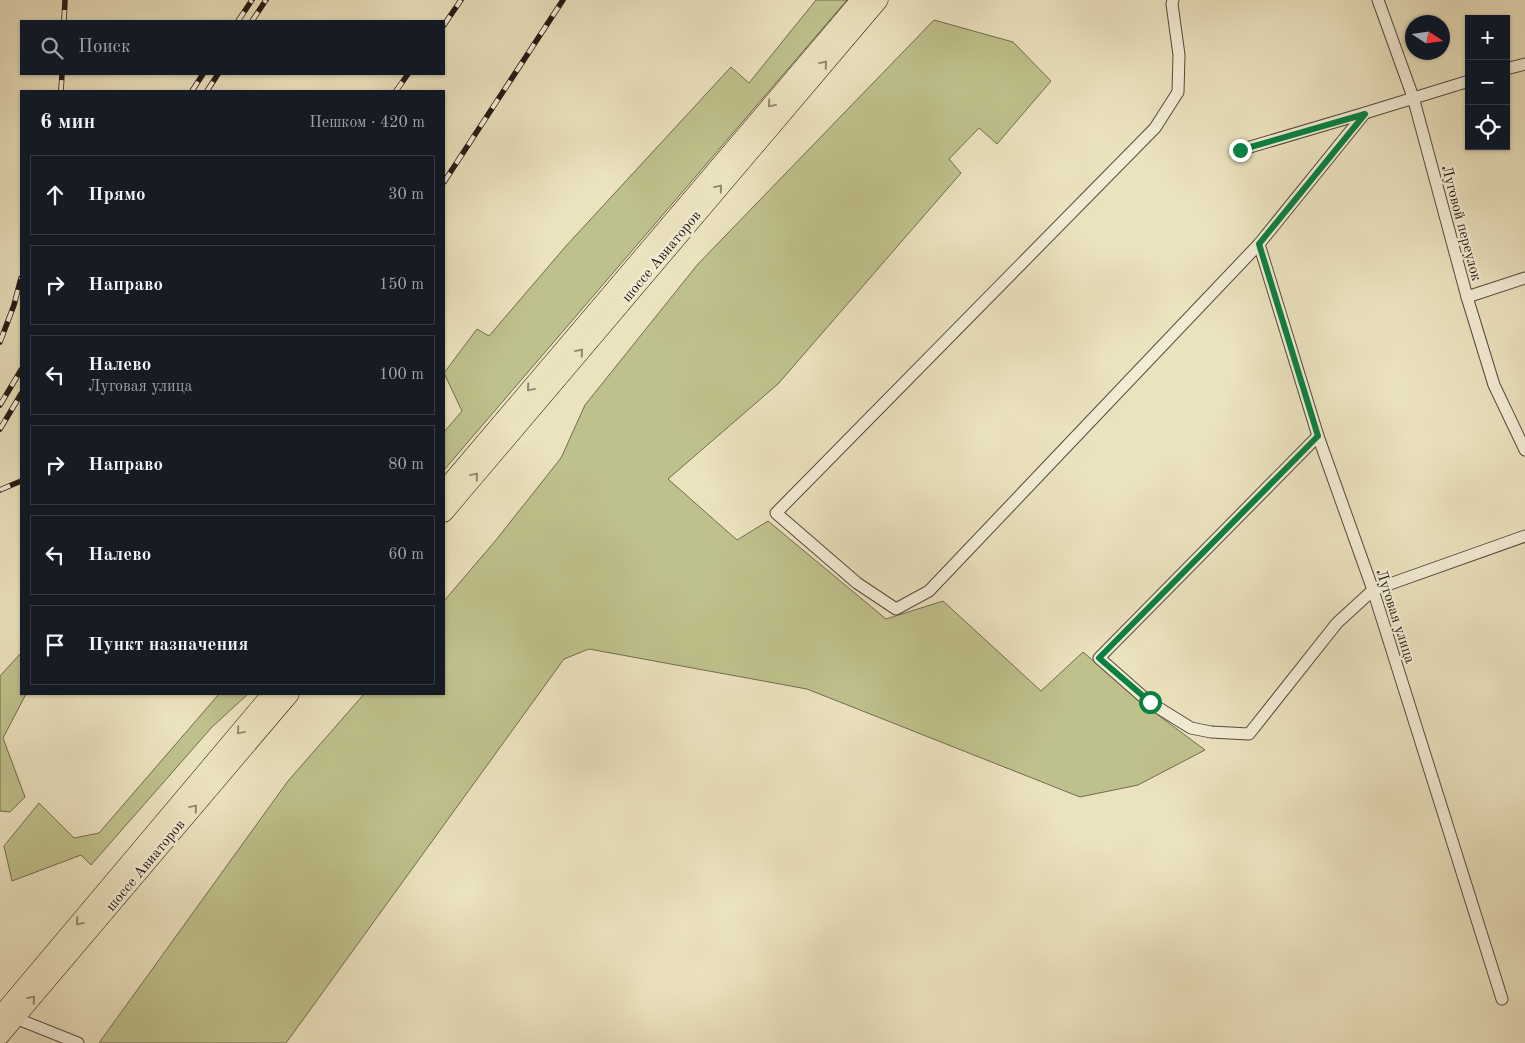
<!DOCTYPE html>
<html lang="ru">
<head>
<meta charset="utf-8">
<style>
  body { margin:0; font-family:"Old Standard TT",serif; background:#20242c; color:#f1f3f6 }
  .controls { position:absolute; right:15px; top:15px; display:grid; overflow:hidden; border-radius:0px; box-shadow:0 1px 4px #0004 }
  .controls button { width:45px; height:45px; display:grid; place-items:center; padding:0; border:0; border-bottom:1px solid #363941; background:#171b24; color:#f1f3f6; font:25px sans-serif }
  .compass { position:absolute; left:1405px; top:15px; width:45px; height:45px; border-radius:50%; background:#171b24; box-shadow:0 1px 4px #0004; rotate:102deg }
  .stop { position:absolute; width:15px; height:15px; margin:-11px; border:4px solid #0b8043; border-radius:50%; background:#fff }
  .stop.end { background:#0b8043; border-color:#fff; box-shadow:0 1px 5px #0008 }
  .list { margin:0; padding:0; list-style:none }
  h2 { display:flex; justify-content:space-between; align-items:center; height:65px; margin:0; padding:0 20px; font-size:21px }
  h2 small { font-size:16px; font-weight:400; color:#9ea1a6 }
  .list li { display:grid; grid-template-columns:32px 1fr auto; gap:15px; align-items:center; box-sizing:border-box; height:80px; margin:0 10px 10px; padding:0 10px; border:1px solid #363941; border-radius:0px }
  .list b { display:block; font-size:19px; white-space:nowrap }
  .list p { margin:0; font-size:16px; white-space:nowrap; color:#9ea1a6 }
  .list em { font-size:16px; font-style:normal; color:#9ea1a6 }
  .icon { flex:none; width:28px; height:28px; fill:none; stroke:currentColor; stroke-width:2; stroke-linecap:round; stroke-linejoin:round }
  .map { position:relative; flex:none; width:1525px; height:1043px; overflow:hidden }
  .search { position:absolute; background:#171b24; box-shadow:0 1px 4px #0004; left:20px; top:20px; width:425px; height:55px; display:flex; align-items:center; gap:12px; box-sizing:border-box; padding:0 18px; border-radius:0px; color:#9ea1a6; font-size:19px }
  .panel { position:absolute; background:#171b24; box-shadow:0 1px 4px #0004; left:20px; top:90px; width:425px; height:605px; border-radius:0px }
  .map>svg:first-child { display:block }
  .grass { fill:#bfc18c; stroke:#716c50 }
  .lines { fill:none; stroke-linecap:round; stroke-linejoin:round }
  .street-casing { stroke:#554a3e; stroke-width:13 }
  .primary-casing { stroke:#231813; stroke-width:19 }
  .street { stroke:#f2ecd5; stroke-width:11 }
  .primary { stroke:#ebe2be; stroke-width:18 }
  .rail-casing { stroke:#231813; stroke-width:5.5 }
  .rail { stroke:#f2ecd5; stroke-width:4; stroke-dasharray:11; stroke-linecap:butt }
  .oneway { stroke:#918771 }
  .route { stroke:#0b8043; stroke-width:6 }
  .labels { text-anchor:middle; stroke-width:4.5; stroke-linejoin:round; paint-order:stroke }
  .street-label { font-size:15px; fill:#231813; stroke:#f2ecd5 }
</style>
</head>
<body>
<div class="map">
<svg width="1525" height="1043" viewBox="0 0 1525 1043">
  <rect width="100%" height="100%" fill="#ebe2be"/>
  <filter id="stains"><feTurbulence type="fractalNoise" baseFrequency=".004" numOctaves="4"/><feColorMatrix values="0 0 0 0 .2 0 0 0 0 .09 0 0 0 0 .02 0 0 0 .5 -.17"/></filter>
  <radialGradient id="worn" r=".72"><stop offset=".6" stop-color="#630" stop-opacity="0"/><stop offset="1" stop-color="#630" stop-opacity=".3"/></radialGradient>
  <g class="grass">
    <path d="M816 0H847L444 470V432L462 411 444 373 477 329 489 336 566 246 731 67 749 83Z"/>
    <path d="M934 20 1013 42 1051 81 997 144 979 128 949 159 961 173 778 384 668 479 737 540 768 521 886 619 943 601 1041 691 1083 652 1146 706 1205 750 1138 785 1080 797 807 689 589 649 564 659 286 1043H99L288 781 364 694H444V601L496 540 561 458 585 405 698 264Z"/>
    <path d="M21 653V694H26L3 738 25 797 10 812 0 811V676Z"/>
    <path d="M219 694H248L212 727 91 865 81 855 12 881 4 846 39 803 74 838 99 833Z"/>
  </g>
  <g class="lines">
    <defs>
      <g id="street">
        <path d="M1173 0 1172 4 1179 55 1178 92 1155 128 776 513 857 583 896 609 929 591 1259 244 1365 113"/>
        <path d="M1378 0 1413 97 1467 297 1494 385 1525 450"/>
        <path d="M1506 69 1525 64"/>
        <path d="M1240 150 1365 113 1469 81"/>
        <path d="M1259 244 1318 436 1373 590 1502 999"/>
        <path d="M1467 297 1525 278"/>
        <path d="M1318 436 1099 658 1149 702 1191 728 1211 732 1249 734 1337 623 1373 590 1525 536"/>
        <path d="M15 1018 78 1043"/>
      </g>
      <g id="primary">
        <path d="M444 490 860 0"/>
        <path d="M444 513 879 0"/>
        <path d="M0 1016 271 694"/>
        <path d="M0 1036 290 694"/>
      </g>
    </defs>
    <use href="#street" class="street-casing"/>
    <use href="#primary" class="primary-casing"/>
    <use href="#street" class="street"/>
    <use href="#primary" class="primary"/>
    <defs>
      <g id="rail">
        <path d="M64 21 65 0"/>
        <path d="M238 21 252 0"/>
        <path d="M252 21 266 0"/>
        <path d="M444 25 461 0"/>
        <path d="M61 91 62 74"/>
        <path d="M192 91 203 74"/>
        <path d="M207 91 218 74"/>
        <path d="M396 91 408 74"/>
        <path d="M444 182 563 0"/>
        <path d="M0 342 14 305 21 278"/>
        <path d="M0 405 21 370"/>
        <path d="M0 429 21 394"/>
        <path d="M0 490 21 481"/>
      </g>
    </defs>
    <use href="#rail" class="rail-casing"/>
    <use href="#rail" class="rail"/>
  </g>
  <defs><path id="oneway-chevron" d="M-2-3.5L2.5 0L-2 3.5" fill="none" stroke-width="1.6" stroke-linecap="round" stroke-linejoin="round" transform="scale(1.25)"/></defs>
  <g class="oneway">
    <use href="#oneway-chevron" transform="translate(824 64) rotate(-50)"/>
    <use href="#oneway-chevron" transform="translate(771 104) rotate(130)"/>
    <use href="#oneway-chevron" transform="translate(719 188) rotate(-50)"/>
    <use href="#oneway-chevron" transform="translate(580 352) rotate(-50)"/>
    <use href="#oneway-chevron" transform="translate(530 388) rotate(130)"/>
    <use href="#oneway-chevron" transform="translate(475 476) rotate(-50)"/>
    <use href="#oneway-chevron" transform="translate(240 731) rotate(130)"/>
    <use href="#oneway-chevron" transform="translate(194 808) rotate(-50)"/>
    <use href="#oneway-chevron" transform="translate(79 922) rotate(130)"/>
    <use href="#oneway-chevron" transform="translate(32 999) rotate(-50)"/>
  </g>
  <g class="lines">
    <path class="route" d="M1150 702 1099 658 1318 436 1259 244 1365 114 1240 150"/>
  </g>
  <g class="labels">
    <g class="street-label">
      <text transform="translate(1462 223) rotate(75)" y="5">Луговой переулок</text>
      <text transform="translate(661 256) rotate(-50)" y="5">шоссе Авиаторов</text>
      <text transform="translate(1396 616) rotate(72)" y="5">Луговая улица</text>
      <text transform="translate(145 865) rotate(-50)" y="5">шоссе Авиаторов</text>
    </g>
  </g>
  <rect width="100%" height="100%" filter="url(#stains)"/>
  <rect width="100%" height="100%" fill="url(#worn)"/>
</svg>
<div class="controls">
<button>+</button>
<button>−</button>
<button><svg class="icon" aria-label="locate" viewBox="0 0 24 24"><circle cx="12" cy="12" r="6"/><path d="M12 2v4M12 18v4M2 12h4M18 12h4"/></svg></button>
</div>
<svg class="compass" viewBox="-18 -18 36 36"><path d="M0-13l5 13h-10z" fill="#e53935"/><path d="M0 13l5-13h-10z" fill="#9ea1a6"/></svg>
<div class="stop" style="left:1150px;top:702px"></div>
<div class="stop end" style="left:1240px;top:150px"></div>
<div class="search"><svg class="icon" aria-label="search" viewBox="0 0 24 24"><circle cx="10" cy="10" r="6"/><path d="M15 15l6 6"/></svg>Поиск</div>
<section class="panel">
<h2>6 мин<small>Пешком · 420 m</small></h2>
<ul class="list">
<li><svg class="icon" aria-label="ahead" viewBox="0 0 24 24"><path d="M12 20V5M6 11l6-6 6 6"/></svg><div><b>Прямо</b></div><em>30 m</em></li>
<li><svg class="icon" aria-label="right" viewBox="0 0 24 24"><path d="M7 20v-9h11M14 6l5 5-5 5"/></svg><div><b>Направо</b></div><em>150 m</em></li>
<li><svg class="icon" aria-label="left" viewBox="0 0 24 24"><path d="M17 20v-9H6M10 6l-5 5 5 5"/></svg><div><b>Налево</b><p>Луговая улица</p></div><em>100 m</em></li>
<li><svg class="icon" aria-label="right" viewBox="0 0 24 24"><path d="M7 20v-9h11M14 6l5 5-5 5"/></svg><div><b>Направо</b></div><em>80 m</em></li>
<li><svg class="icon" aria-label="left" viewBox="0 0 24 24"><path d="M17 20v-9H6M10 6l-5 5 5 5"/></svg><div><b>Налево</b></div><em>60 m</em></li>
<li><svg class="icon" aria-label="arrive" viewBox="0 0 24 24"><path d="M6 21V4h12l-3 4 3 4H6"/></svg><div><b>Пункт назначения</b></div></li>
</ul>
</section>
</div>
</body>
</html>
